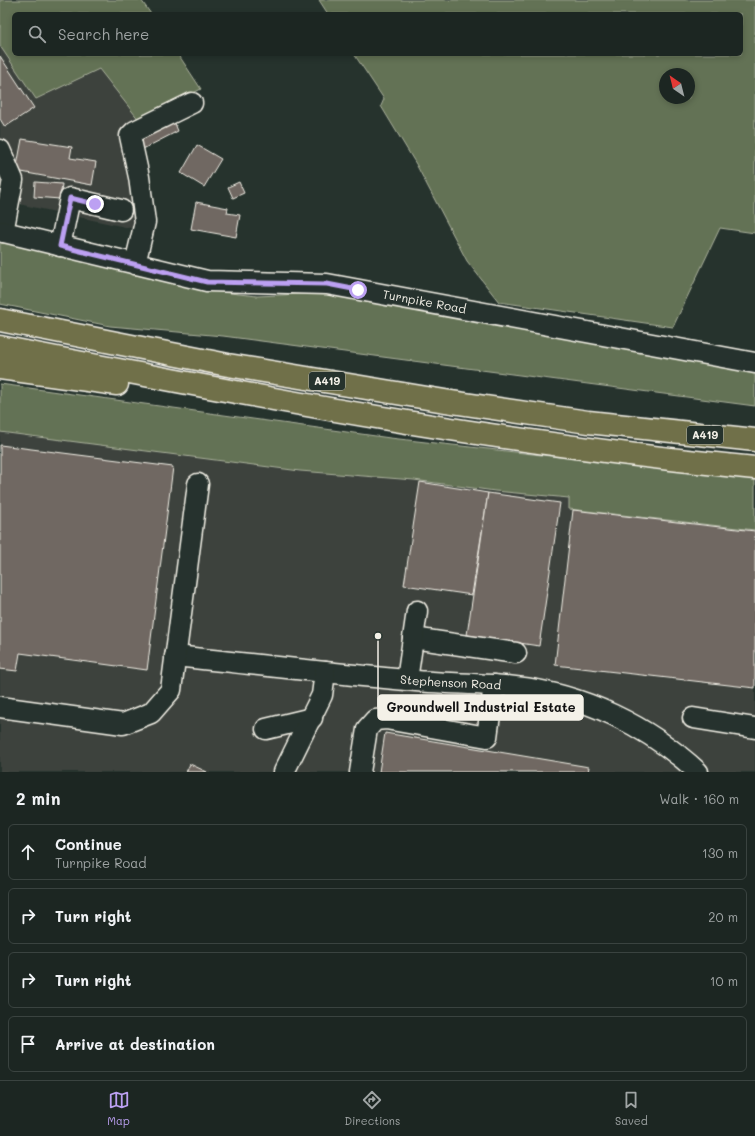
<!DOCTYPE html>
<html lang="en">
<head>
<meta charset="utf-8">
<style>
  body { margin:0; font-family:Mali,sans-serif; background:#252e2a; color:#f1f3f6 }
  .compass { position:absolute; left:659px; top:68px; width:36px; height:36px; border-radius:50%; background:#1c2622; box-shadow:0 2px 6px #0003; rotate:325deg }
  .stop { position:absolute; width:12px; height:12px; margin:-9px; border:3px solid #bca0f2; border-radius:50%; background:#fff }
  .stop.end { background:#bca0f2; border-color:#fff; box-shadow:0 1px 4px #0008 }
  .list { margin:0; padding:0; list-style:none }
  h2 { display:flex; justify-content:space-between; align-items:center; height:52px; margin:0; padding:0 16px; font-size:17px }
  h2 small { font-size:13px; font-weight:400; color:#a0a5a5 }
  .list li { display:grid; grid-template-columns:26px 1fr auto; gap:12px; align-items:center; box-sizing:border-box; height:56px; margin:0 8px 8px; padding:0 8px; border:1px solid #3a4340; border-radius:6px }
  .list b { display:block; font-size:15px; white-space:nowrap }
  .list p { margin:0; font-size:13px; white-space:nowrap; color:#a0a5a5 }
  .list em { font-size:13px; font-style:normal; color:#a0a5a5 }
  .icon { flex:none; width:22px; height:22px; fill:none; stroke:currentColor; stroke-width:2; stroke-linecap:round; stroke-linejoin:round }
  .map { position:relative; flex:none; width:755px; height:772px; overflow:hidden }
  .search { position:absolute; background:#1c2622; box-shadow:0 2px 6px #0003; left:12px; right:12px; top:12px; height:44px; display:flex; align-items:center; gap:10px; box-sizing:border-box; padding:0 14px; border-radius:6px; color:#a0a5a5; font-size:15px }
  .sheet { height:308px; background:#1c2622 }
  nav { display:flex; justify-content:space-around; align-items:center; box-sizing:border-box; height:56px; border-top:1px solid #3a4340; background:#1c2622; font-size:11px; color:#a0a5a5 }
  nav a { display:grid; justify-items:center; gap:2px }
  nav .on { color:#bca0f2 }
  .map>svg:first-child { display:block }
  .built { fill:#3c433d }
  .green { fill:#637254; stroke:#acb29e; fill-rule:evenodd }
  .building { fill:#706862; stroke:#f4f1e8 }
  .lines { fill:none; stroke-linecap:round; stroke-linejoin:round }
  .minor-casing { stroke:#f4f1e8; stroke-width:23 }
  .highway-casing { stroke:#f4f1e8; stroke-width:25 }
  .minor { stroke:#26332d; stroke-width:20 }
  .highway { stroke:#70704a; stroke-width:22 }
  .route { stroke:#bca0f2; stroke-width:5 }
  .labels { text-anchor:middle; stroke-width:3; stroke-linejoin:round; paint-order:stroke }
  .shield { fill:#26332d; stroke:#b6b8b0; stroke-width:1 }
  .shield-label { font-size:11px; font-weight:bold; fill:#f4f1e8 }
  .street-label { font-size:12px; fill:#f4f1e8; stroke:#26332d }
  .leader { fill:none; stroke:#f4f1e8; stroke-width:1.5 }
  .callout-dot { fill:#f4f1e8; stroke:#26332d; stroke-width:1.5 }
  .callout { fill:#f4f1e8; stroke:#f4f1e8; stroke-width:1.5 }
  .callout-label { font-size:13px; text-anchor:middle; font-weight:bold; fill:#111 }
</style>
</head>
<body>
<div class="map">
<svg width="755" height="772" viewBox="0 0 755 772">
  <rect width="100%" height="100%" fill="#26332d"/>
  <filter id="ink" filterUnits="userSpaceOnUse"><feTurbulence type="fractalNoise" baseFrequency=".025" numOctaves="2"/><feDisplacementMap in="SourceGraphic" scale="8" xChannelSelector="R" yChannelSelector="G"/><feConvolveMatrix kernelMatrix="1 2 1 2 8 2 1 2 1" color-interpolation-filters="sRGB"/></filter>
  <g filter="url(#ink)">
    <g class="built">
      <path d="M0 46 36 99 99 69 139 120 123 128 137 186 139 230 0 200Z"/>
      <path d="M0 432 300 471 414 480 495 491 755 501V772H0Z"/>
    </g>
    <g class="green">
      <path d="M0 0H141L151 14H14V54H178L201 89 139 120 99 69 36 99 0 46Z"/>
      <path d="M319 0H755V233L720 228 673 327 499 302 467 261 416 164 381 106 384 99 354 54H741V14H328ZM665 74H689V98H665Z"/>
      <path d="M0 241 202 290 257 296 325 293 755 371V406L223 336 110 326 0 304Z"/>
      <path d="M0 384 390 438 755 479V530L569 509V498L495 491 414 480 300 471 0 432Z"/>
    </g>
    <g class="building">
      <path d="M0 56 34 108 5 127 0 119Z"/>
      <path d="M174 121 178 131 139 151 134 141Z"/>
      <path d="M22 139 72 147 70 158 96 162 92 185 16 171Z"/>
      <path d="M197 145 221 159 204 187 181 173Z"/>
      <path d="M35 182 62 184 60 199 34 197Z"/>
      <path d="M239 182 244 193 233 198 228 187Z"/>
      <path d="M196 202 228 208 227 213 240 215 236 237 191 229Z"/>
      <path d="M0 445 173 467 147 670 20 653 17 671 0 669Z"/>
      <path d="M420 482 488 493 472 595 404 585Z"/>
      <path d="M488 493 560 503 539 646 467 635Z"/>
      <path d="M573 510 755 531V688L555 665Z"/>
      <path d="M385 733 589 767 588 772H379Z"/>
      <path d="M190 764 207 772H186Z"/>
    </g>
    <g class="lines">
      <defs>
        <g id="minor">
          <path d="M0 150 13 180 3 232"/>
          <path id="s1" d="M0 231 207 281 327 284 755 363"/>
          <path d="M60 246 70 198 121 210"/>
          <path d="M135 264 145 222 139 177 130 136 135 131 192 103"/>
          <path d="M413 638 516 653"/>
          <path id="s2" d="M175 656C252 664 329 673 406 680 442 684 479 683 515 687 583 694 648 726 698 772"/>
          <path d="M407 680 417 611"/>
          <path d="M0 707 123 724 151 713 171 690 198 484"/>
          <path d="M693 718 755 728"/>
          <path d="M266 729 312 718"/>
          <path d="M284 772 322 695 325 672"/>
          <path d="M360 772 367 729 375 720 386 719 487 737 494 685"/>
        </g>
        <g id="highway">
          <path d="M0 320 228 365 445 401 588 422 755 440"/>
          <path d="M0 347C250 396 501 444 755 468"/>
          <path d="M0 368 117 384"/>
        </g>
      </defs>
      <use href="#minor" class="minor-casing"/>
      <use href="#highway" class="highway-casing"/>
      <use href="#minor" class="minor"/>
      <use href="#highway" class="highway"/>
    </g>
  </g>
  <g class="lines" filter="url(#ink)">
    <path class="route" d="M95 204 70 198 60 246 207 282 327 284 358 290"/>
  </g>
  <g class="labels">
    <g class="shield">
      <rect x="309" y="372" width="36" height="18" rx="3"/>
      <rect x="687" y="426" width="36" height="18" rx="3"/>
    </g>
    <g class="shield-label">
      <text x="327" y="385">A419</text>
      <text x="705" y="439">A419</text>
    </g>
    <g class="street-label">
      <text dy="4" stroke="none"><textPath href="#s1" startOffset="432">Turnpike Road</textPath></text>
      <text dy="4" stroke="none"><textPath href="#s2" startOffset="277">Stephenson Road</textPath></text>
    </g>
  </g>
  <path class="leader" d="M378 636L378 707"/>
  <circle class="callout-dot" cx="378" cy="636" r="4"/>
  <rect class="callout" x="378" y="695" width="205" height="25" rx="4"/>
  <g class="callout-label">
    <text x="481" y="712">Groundwell Industrial Estate</text>
  </g>
</svg>
<svg class="compass" viewBox="-18 -18 36 36"><path d="M0-13l5 13h-10z" fill="#e53935"/><path d="M0 13l5-13h-10z" fill="#a0a5a5"/></svg>
<div class="stop" style="left:358px;top:290px"></div>
<div class="stop end" style="left:95px;top:204px"></div>
<div class="search"><svg class="icon" aria-label="search" viewBox="0 0 24 24"><circle cx="10" cy="10" r="6"/><path d="M15 15l6 6"/></svg>Search here</div>
</div>
<section class="sheet">
<h2>2 min<small>Walk · 160 m</small></h2>
<ul class="list">
<li><svg class="icon" aria-label="ahead" viewBox="0 0 24 24"><path d="M12 20V5M6 11l6-6 6 6"/></svg><div><b>Continue</b><p>Turnpike Road</p></div><em>130 m</em></li>
<li><svg class="icon" aria-label="right" viewBox="0 0 24 24"><path d="M7 20v-9h11M14 6l5 5-5 5"/></svg><div><b>Turn right</b></div><em>20 m</em></li>
<li><svg class="icon" aria-label="right" viewBox="0 0 24 24"><path d="M7 20v-9h11M14 6l5 5-5 5"/></svg><div><b>Turn right</b></div><em>10 m</em></li>
<li><svg class="icon" aria-label="arrive" viewBox="0 0 24 24"><path d="M6 21V4h12l-3 4 3 4H6"/></svg><div><b>Arrive at destination</b></div></li>
</ul>
</section>
<nav>
<a class="on"><svg class="icon" aria-label="map" viewBox="0 0 24 24"><path d="M3 6l6-2 6 2 6-2v14l-6 2-6-2-6 2zM9 4v14M15 6v14"/></svg>Map</a>
<a><svg class="icon" aria-label="directions" viewBox="0 0 24 24"><path d="M12 3l9 9-9 9-9-9zM9 14v-3h6M13 9l2 2-2 2"/></svg>Directions</a>
<a><svg class="icon" aria-label="saved" viewBox="0 0 24 24"><path d="M7 4h10v16l-5-4-5 4z"/></svg>Saved</a>
</nav>
</body>
</html>
